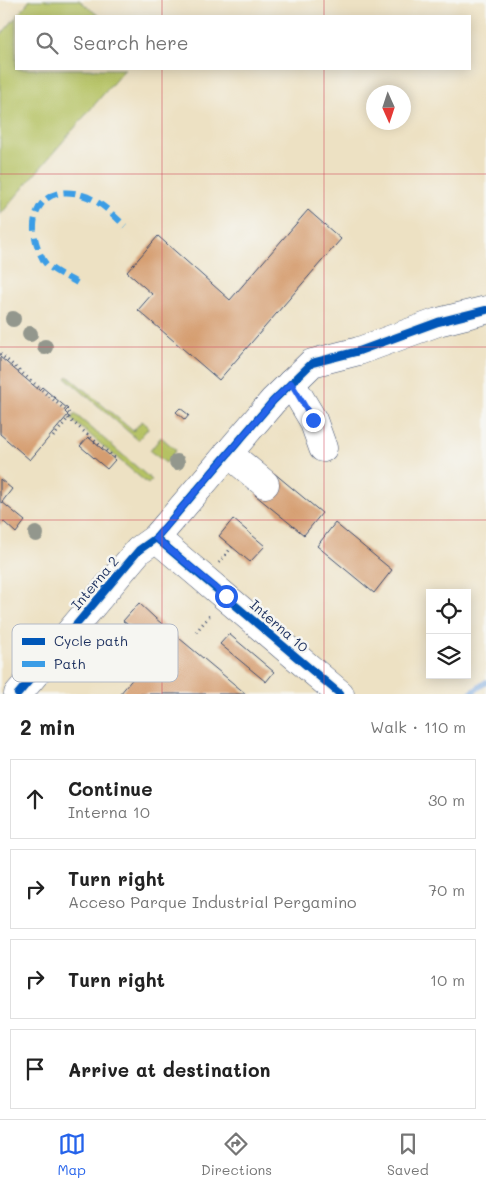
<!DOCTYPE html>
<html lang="en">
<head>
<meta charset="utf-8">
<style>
  body { margin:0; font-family:Mali,sans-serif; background:#f2f2f2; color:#222 }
  .controls { position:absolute; right:15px; bottom:15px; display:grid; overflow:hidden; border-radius:0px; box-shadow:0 2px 12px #0003 }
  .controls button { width:45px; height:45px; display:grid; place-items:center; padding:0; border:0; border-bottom:1px solid #e0e0e0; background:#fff; color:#222; font:25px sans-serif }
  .compass { position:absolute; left:366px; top:85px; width:45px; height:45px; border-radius:50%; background:#fff; box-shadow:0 2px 12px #0003; rotate:177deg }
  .stop { position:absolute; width:15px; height:15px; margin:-11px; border:4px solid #2563eb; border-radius:50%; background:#fff }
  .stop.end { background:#2563eb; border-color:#fff; box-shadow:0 1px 5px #0008 }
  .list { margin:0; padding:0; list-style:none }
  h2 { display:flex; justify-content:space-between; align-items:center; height:65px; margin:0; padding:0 20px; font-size:21px }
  h2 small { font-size:16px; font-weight:400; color:#767676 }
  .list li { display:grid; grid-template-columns:32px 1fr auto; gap:15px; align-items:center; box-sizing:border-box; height:80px; margin:0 10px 10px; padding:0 10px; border:1px solid #e0e0e0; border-radius:0px }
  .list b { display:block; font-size:19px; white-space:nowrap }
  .list p { margin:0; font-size:16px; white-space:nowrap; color:#767676 }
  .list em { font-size:16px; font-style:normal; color:#767676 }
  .icon { flex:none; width:28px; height:28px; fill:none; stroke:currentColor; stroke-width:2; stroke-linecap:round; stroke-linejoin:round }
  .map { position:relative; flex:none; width:486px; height:694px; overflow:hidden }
  .search { position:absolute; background:#fff; box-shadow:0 2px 12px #0003; left:15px; right:15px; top:15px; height:55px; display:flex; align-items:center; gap:12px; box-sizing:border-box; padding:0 18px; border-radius:0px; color:#767676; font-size:19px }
  .sheet { height:425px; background:#fff }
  nav { display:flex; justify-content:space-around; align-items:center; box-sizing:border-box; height:70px; border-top:1px solid #e0e0e0; background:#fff; font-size:14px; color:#767676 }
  nav a { display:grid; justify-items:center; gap:2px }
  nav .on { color:#2563eb }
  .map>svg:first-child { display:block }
  .green { fill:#b5c264; stroke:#687861 }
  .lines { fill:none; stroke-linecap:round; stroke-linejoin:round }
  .stream { stroke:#75a4de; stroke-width:5.5 }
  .building { fill:#d59d70 }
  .minor-casing { stroke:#3a4a6d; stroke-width:29 }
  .path { stroke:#3a4a6d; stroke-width:3; stroke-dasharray:1 4; stroke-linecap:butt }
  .minor { stroke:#fff; stroke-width:28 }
  .quiet { stroke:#3b9de6; stroke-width:6; stroke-dasharray:12 6; stroke-linecap:butt }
  .cycleway-casing { stroke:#f6f6f2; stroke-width:11 }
  .cycleway { stroke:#0057b8; stroke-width:8 }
  .tree { fill:#93978d }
  .route { stroke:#2563eb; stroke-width:6 }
  .grid { fill:none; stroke:#d1495b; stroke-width:1; stroke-opacity:0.55 }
  .labels { text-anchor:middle; stroke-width:5; stroke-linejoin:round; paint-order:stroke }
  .street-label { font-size:14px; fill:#1b2f5e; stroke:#f6f6f2 }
  .key { fill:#f6f6f2; stroke:#b4bac6; stroke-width:1 }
  .key-label { font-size:14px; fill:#1b2f5e }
</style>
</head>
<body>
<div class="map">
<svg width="486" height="694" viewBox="0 0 486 694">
  <rect width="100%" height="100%" fill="#f6f6f2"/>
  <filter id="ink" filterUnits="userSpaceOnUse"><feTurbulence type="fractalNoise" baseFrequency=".02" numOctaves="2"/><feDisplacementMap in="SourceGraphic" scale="10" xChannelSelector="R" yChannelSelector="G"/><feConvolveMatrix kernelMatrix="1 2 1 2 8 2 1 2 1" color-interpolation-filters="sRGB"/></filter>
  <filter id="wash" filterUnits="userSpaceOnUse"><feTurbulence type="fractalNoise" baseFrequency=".0096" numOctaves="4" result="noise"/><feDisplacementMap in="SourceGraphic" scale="20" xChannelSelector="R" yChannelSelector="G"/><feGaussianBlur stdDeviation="1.12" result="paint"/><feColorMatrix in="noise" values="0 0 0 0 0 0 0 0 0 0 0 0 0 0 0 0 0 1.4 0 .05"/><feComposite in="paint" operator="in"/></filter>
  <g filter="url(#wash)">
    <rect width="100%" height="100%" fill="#ede1c3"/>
    <g class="green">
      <path d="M30 0H79L99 16H17Z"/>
      <path d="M16 17V69H125L0 215V36Z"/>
      <path d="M68 376 133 431 142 421 149 427 138 440 66 378Z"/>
      <path d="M75 414 152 480 148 484 71 419Z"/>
      <path d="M161 437 176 450 166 463 150 451Z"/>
    </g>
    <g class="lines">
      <path class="stream" d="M470 694 486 682"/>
    </g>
    <g id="blocks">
      <g class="building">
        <path d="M308 210 341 239 219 380 138 310 152 294 127 272 158 236 230 300Z"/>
        <path d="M0 357 39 390 42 387 68 409 65 412 68 415 30 460 0 434Z"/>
        <path d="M180 408 189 415 185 420 176 412Z"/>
        <path d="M88 437 115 460 107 469 80 446Z"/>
        <path d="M274 473 322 513 304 535 255 495Z"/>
        <path d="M0 479 12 489 2 502 25 521 16 533 4 522 0 526Z"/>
        <path d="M233 519 265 546 250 562 219 536Z"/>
        <path d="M335 523 392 570 374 593 317 546Z"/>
        <path d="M139 603 155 618 246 694H120L135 676 125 668 132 660 125 654 141 635 123 621Z"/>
        <path d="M229 634 274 672 266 682 220 644Z"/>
      </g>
    </g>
  </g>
  <g filter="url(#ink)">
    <use href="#blocks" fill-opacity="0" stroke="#3a4a6d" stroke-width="1"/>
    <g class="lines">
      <defs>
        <g id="minor">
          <path d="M291 383 313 420 323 448"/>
          <path d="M228 453 265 484"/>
          <path d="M156 538 340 694"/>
          <path d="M18 694 139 550 156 538 273 401 312 363 359 351 438 322 486 310"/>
        </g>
      </defs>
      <use href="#minor" class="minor-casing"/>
      <g class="path">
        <path d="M0 354 70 414V416L53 437"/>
        <path d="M68 418 116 459"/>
        <path d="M219 563 232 547"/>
        <path d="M196 632 211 614"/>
      </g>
      <use href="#minor" class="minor"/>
      <path class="quiet" d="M77 283C67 277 55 272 47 265 43 261 40 254 38 248 25 215 44 183 82 195 100 200 112 214 125 226"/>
      <defs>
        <g id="cycleway">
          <path d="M156 538 340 694"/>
          <path d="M18 694 139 550 156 538 273 401 312 363 359 351 438 322 486 310"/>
        </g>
      </defs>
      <use href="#cycleway" class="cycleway-casing"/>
      <use href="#cycleway" class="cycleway"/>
    </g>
    <g class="tree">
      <circle cx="13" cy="319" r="8"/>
      <circle cx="30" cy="334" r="8"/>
      <circle cx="45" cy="347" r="8"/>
      <circle cx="177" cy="462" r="8"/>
      <circle cx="36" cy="534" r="8"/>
    </g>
  </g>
  <g class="lines" filter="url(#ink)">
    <path class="route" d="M226 596 156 538 273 401 291 383 313 420"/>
  </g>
  <path class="grid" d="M162 0V16M324 0V16M162 69V694M324 69V694M0 174H486M0 347H486M0 520H486"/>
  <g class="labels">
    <g class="street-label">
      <text transform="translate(95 583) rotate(-50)" y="5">Interna 2</text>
      <text transform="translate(279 626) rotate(41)" y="5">Interna 10</text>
    </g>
  </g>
  <rect x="12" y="624" width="166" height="58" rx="8" class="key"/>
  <rect x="22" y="638" width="23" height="7" fill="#0057b8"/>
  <rect x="22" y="661" width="23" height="6" fill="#3b9de6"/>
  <g class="key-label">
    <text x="54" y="646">Cycle path</text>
    <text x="54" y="669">Path</text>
  </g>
</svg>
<div class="controls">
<button><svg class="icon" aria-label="locate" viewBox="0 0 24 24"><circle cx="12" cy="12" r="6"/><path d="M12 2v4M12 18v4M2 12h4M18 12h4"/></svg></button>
<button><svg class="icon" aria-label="layers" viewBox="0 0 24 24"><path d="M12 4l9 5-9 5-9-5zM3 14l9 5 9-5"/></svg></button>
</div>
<svg class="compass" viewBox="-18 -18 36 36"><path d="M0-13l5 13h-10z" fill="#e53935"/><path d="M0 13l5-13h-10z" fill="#767676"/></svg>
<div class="stop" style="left:226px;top:596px"></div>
<div class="stop end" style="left:313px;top:420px"></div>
<div class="search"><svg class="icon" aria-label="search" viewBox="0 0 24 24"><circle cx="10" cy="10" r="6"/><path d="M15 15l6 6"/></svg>Search here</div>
</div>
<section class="sheet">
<h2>2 min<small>Walk · 110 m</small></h2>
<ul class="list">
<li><svg class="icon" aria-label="ahead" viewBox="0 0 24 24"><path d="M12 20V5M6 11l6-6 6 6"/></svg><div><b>Continue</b><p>Interna 10</p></div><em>30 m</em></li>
<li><svg class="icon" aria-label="right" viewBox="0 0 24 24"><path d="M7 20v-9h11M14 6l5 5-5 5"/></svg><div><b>Turn right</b><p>Acceso Parque Industrial Pergamino</p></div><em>70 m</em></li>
<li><svg class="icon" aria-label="right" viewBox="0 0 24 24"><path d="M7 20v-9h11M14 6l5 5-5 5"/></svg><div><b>Turn right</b></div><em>10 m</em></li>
<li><svg class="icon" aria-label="arrive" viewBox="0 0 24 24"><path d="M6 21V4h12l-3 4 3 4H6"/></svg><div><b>Arrive at destination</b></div></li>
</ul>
</section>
<nav>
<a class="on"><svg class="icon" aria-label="map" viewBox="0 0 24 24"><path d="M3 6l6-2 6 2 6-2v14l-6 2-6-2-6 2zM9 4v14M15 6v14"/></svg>Map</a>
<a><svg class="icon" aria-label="directions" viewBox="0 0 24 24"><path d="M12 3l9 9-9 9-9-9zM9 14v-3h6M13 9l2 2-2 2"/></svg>Directions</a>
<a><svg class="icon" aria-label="saved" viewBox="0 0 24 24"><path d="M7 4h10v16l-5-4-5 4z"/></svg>Saved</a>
</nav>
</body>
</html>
